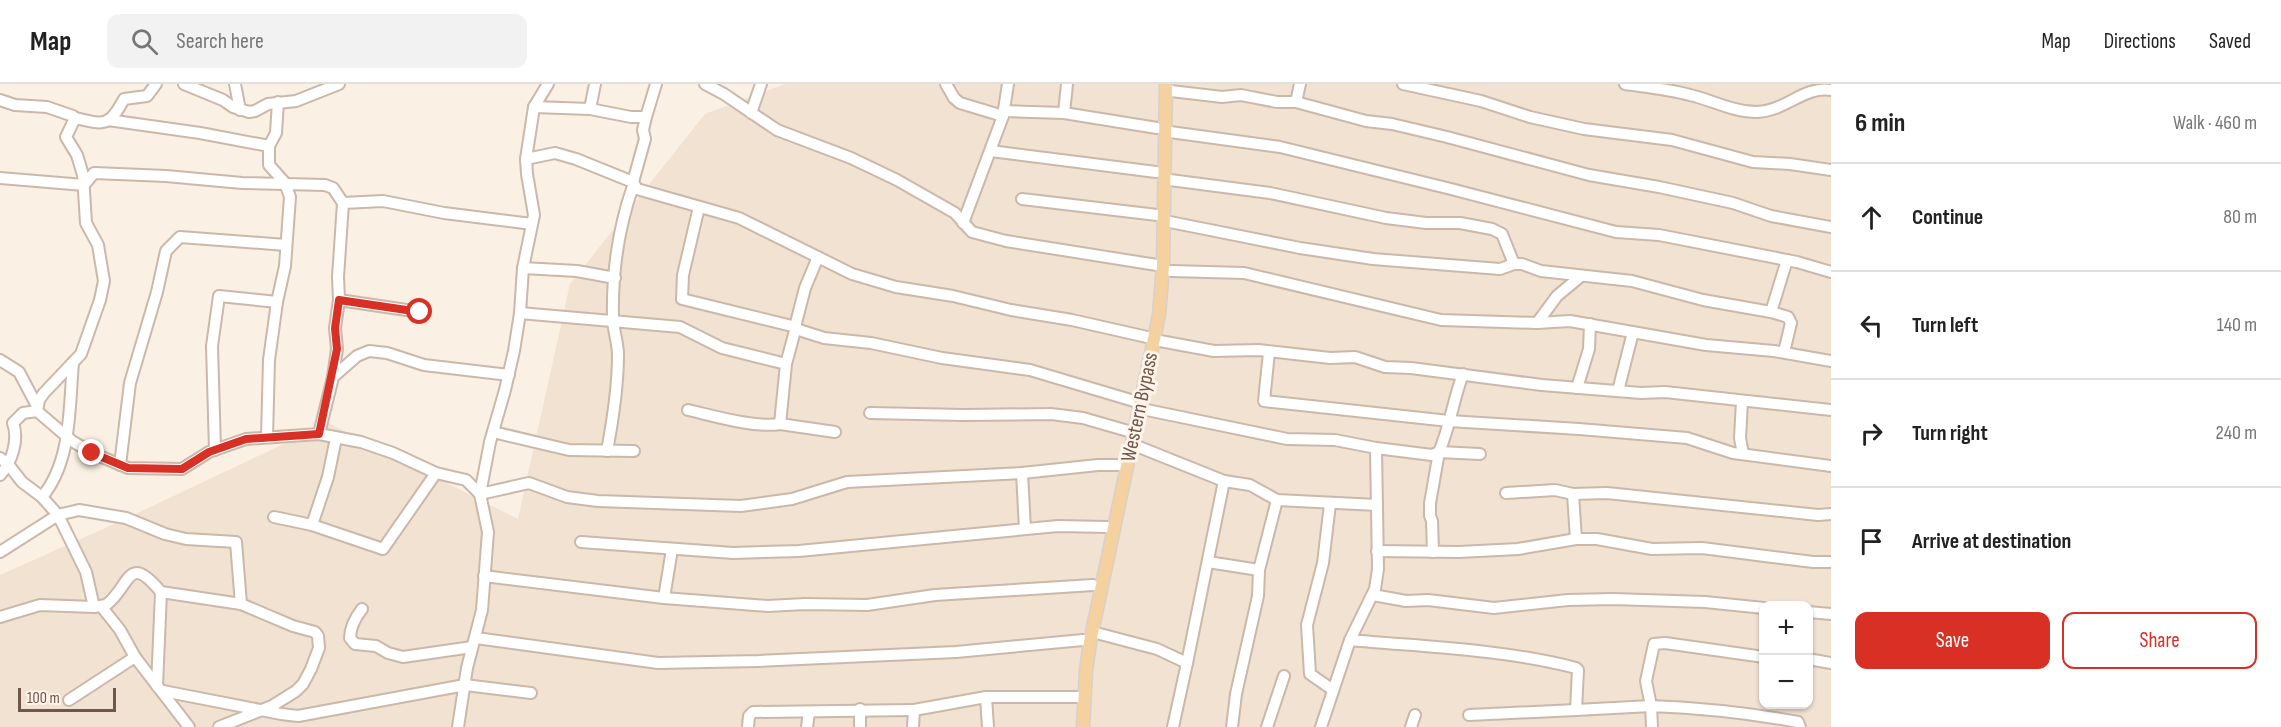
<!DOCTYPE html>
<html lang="en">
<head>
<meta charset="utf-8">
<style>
  body { margin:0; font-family:"Sofia Sans Condensed",sans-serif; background:#f2f2f2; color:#222 }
  .controls { position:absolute; right:18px; bottom:18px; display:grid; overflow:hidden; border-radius:12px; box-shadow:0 2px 4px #0004 }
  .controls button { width:54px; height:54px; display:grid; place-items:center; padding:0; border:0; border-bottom:2px solid #e0e0e0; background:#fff; color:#222; font:30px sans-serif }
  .scale { position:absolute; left:18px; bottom:15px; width:98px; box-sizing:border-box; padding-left:6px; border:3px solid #70574b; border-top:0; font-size:16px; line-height:21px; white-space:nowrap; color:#70574b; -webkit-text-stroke:4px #fef4e9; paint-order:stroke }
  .stop { position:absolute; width:18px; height:18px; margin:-14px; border:4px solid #d93025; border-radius:50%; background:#fff }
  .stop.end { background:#d93025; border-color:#fff; box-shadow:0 2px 6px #0008 }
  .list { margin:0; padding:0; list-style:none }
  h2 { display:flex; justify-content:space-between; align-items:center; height:78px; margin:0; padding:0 24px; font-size:26px }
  h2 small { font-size:20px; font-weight:400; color:#767676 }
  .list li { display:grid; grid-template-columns:39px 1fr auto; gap:18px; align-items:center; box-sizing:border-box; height:108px; padding:0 24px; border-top:2px solid #e0e0e0 }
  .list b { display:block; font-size:22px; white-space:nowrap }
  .list em { font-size:20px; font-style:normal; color:#767676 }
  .actions { display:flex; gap:12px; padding:18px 24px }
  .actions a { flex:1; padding:14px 0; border:2px solid #d93025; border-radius:12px; text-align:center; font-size:21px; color:#d93025 }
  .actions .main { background:#d93025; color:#fff }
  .icon { flex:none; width:33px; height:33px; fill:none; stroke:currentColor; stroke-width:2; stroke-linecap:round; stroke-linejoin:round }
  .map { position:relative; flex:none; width:1831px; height:643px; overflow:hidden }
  header { display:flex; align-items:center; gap:36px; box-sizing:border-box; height:84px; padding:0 30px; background:#fff; border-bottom:2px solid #e0e0e0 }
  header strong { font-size:28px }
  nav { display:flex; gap:33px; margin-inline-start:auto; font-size:21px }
  .search { width:420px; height:54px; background:#f2f2f2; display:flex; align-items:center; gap:15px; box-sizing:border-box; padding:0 21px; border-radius:12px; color:#767676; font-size:22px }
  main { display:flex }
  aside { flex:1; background:#fff }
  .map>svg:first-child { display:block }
  .residential { fill:#f1e2d2; fill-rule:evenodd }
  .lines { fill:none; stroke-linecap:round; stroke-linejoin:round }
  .minor-casing { stroke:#cab8aa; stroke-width:14 }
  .major-casing { stroke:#d7d0cd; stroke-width:15 }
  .minor { stroke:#fff; stroke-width:10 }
  .major { stroke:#f5d1a0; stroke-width:12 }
  .route { stroke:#d93025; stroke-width:8 }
  .labels { text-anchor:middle; stroke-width:6; stroke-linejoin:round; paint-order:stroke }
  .street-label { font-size:21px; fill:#70574b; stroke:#fef4e9 }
</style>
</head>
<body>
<header>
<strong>Map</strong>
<div class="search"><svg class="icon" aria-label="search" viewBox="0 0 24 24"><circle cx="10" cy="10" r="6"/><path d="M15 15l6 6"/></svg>Search here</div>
<nav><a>Map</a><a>Directions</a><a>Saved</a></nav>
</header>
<main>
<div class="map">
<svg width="1831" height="643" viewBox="0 0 1831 643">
  <rect width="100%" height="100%" fill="#faf0e3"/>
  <path class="residential" d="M785 0H1831V643H0V491L123 436 328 339 518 435 570 200 705 30ZM1764 522H1808V620H1764Z"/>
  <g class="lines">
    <defs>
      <g id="minor">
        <path d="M184 0 223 16 233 23 249 28 255 27 268 20 296 17 339 0"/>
        <path d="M235 0 240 26"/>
        <path d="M705 0 724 10 777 46 851 74 897 96 955 129 972 148 1006 157 1157 181"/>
        <path d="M946 0 954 14 960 19 1003 32"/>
        <path d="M1403 0 1481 17 1530 33 1584 45 1672 56 1753 78 1790 80 1831 86"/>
        <path d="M1625 0C1646 3 1669 5 1690 11 1712 16 1733 28 1757 28 1786 27 1803 2 1831 6"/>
        <path d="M1171 7 1222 13 1241 11 1277 18H1296L1366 37 1392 40 1447 53 1589 91 1659 103 1733 119 1771 132 1831 143"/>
        <path d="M0 16 15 21 47 23 73 32 75 34 66 53 77 71 83 91 86 139 98 161 104 197 100 216 81 270 44 309 39 316 37 327 23 329 13 339C19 356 12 378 0 391"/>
        <path d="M1296 18 1300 0"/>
        <path d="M534 23 548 0"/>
        <path d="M590 25 631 33H646L643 46 645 55 633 98 637 105 739 134 852 190 896 203 953 212 1011 226 1072 236 1147 253"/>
        <path d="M1004 27 1064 29 1157 44"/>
        <path d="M751 29 761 0"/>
        <path d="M1064 29 1067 0"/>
        <path d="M646 33 656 0"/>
        <path d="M75 34C105 41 109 43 124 15L147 12 156 0"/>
        <path d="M108 36 200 49 269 62"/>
        <path d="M1170 48 1280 63 1451 105 1616 148 1659 151 1797 178 1831 188"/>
        <path d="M991 67 1156 88"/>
        <path d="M526 75 555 69 576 75 633 98"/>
        <path d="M0 94 84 101 94 89 166 92 242 99 325 101 333 104 343 119 338 193 339 216 335 244 337 265 333 293"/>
        <path d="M1170 96 1270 109 1386 134 1426 139H1460L1492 145 1502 150 1514 180"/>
        <path d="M1022 115 1157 131"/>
        <path d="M343 119 383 117 444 129 532 140"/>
        <path d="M699 123 683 191 682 215 796 243 786 280 780 340"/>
        <path d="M1170 138 1300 164 1373 175 1500 185 1514 180H1522L1541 187 1632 197 1703 216 1771 228 1788 233 1791 239 1784 268"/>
        <path d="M963 139 1003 32 1008 0"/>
        <path d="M818 173 805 204 796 239V243L799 246 824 254 871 259 942 274 1030 286 1134 317"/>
        <path d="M523 184 577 187 615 194"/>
        <path d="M1171 187 1244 189 1441 236 1537 239 1570 237 1706 261 1774 267 1831 277"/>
        <path d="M339 216 420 228"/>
        <path d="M1771 228 1787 176"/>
        <path d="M520 229 680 243 722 264 786 280"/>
        <path d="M1537 239 1557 212 1581 192"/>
        <path d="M1160 257 1214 267 1259 266 1330 274 1355 273 1385 283 1411 284 1542 301 1641 309 1665 308 1831 326"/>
        <path d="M1269 268 1264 317 1449 337 1579 345 1687 354 1733 369 1831 382"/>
        <path d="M0 276 19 288 37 322"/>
        <path d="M73 279C69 323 72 377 42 413L58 431 86 488 94 523"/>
        <path d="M1577 304 1589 265 1590 240"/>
        <path d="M1618 307 1633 248"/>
        <path d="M1742 317 1740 354 1743 370"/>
        <path d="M688 326C714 332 754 344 780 340L835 348"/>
        <path d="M1147 326 1287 355 1335 356 1376 364 1378 485 1375 505 1350 556 1321 643"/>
        <path d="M37 327 72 357 92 369 128 384 182 385 209 368 246 355 319 350 361 358 393 369 436 389 466 396 480 410 529 399 567 413 598 417 741 422 792 415 847 398 1022 389 1098 381H1121"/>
        <path d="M870 329 963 331 1051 330 1083 334 1128 347"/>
        <path d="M493 348 569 366 634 367"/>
        <path d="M319 350 333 293 357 272 369 267 387 269 424 281 509 291"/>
        <path d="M267 353 269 276 277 218 285 182 290 113 285 99 269 81V62L276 49 278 18"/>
        <path d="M1139 363 1224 397 1250 401 1277 416 1377 421"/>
        <path d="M1376 364 1432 371 1439 368C1450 343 1453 316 1463 290"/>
        <path d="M215 366 212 262 219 212 277 218"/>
        <path d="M607 367C613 335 618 303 618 271 618 258 613 246 613 234 612 189 618 145 633 102"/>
        <path d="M0 374 8 380 22 398 42 413"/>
        <path d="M120 381 130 299 157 208 166 167 180 153 286 161"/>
        <path d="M1022 389 1025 445"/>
        <path d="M1506 409 1555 406 1573 410 1607 409 1818 431 1831 430"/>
        <path d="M1573 410 1576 455"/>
        <path d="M1330 420 1323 479 1307 541 1310 590 1333 606"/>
        <path d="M274 433 312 441 383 465 436 389"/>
        <path d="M312 441 328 393 336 354"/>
        <path d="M581 458 733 469 799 467 1058 442 1107 443"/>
        <path d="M1377 467 1459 468 1518 465 1576 455H1597L1652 465 1702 464 1813 478H1831"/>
        <path d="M0 468 58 431 79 426 126 434 165 450 186 455 236 458 241 520"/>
        <path d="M1433 468 1432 437 1430 432V419L1439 368 1480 370"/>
        <path d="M1208 478 1259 486"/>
        <path d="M484 492 664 514 768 522 805 520 867 521 935 511 1093 501"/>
        <path d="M1373 511 1406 517 1428 516 1494 524 1568 516 1613 515 1705 518 1764 524"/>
        <path d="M664 514 672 465"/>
        <path d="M101 522 120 546 135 573 189 643"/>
        <path d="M362 525C355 534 350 543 350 554L355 560 376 562 388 569 403 573 472 563"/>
        <path d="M1808 528 1831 530"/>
        <path d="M0 533 40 521 94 523 106 521C131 502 127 467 161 508L241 520 293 542 315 548 318 552 319 564 311 585 303 600 296 607 272 622 219 643"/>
        <path d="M1100 550 1157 565 1187 579 1173 643"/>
        <path d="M476 554 658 579 759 577 956 568 1083 556"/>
        <path d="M1350 556C1425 563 1503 565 1576 584L1578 586 1576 626 1651 622 1646 597 1654 560 1665 559 1764 573"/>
        <path d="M1808 575 1831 579"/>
        <path d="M1187 579 1224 397"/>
        <path d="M157 602 161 508"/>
        <path d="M163 607 281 630 298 632 465 601 531 609"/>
        <path d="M986 613 988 643"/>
        <path d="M69 616 135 573"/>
        <path d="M1469 631 1576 626"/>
        <path d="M458 643 467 584 482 526 488 448 480 410 490 358 505 306 514 267 520 229 523 184 534 131 527 90 526 75 534 23 590 25 595 0"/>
        <path d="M748 643 749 632 753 628 914 626"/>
        <path d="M807 643 809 628"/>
        <path d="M860 643V625"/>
        <path d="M913 643 914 626 986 613H1078"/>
        <path d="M1232 643 1236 610 1258 512 1259 486 1277 416"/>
        <path d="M1267 643 1284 592"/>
        <path d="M1411 643 1415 631"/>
        <path d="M1652 643 1651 622C1700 624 1750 629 1798 638L1800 643"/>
      </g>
      <path id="major" d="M1083 643 1086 587 1090 558 1159 231 1163 182 1166 0"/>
    </defs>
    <use href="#minor" class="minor-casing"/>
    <use href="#major" class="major-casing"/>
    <use href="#minor" class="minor"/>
    <use href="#major" class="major"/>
  </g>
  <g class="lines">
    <path class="route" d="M92 369 128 384 182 385 209 368 246 355 319 350 337 265 335 244 339 216 420 228"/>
  </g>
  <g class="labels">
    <g class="street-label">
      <text transform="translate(1139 323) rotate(-78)" y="7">Western Bypass</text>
    </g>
  </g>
</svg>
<div class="controls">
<button>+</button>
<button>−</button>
</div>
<div class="scale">100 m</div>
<div class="stop" style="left:420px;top:228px"></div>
<div class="stop end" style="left:92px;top:369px"></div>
</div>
<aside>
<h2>6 min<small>Walk · 460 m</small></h2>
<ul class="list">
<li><svg class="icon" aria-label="ahead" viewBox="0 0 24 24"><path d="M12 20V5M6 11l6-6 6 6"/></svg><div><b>Continue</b></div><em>80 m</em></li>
<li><svg class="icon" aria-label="left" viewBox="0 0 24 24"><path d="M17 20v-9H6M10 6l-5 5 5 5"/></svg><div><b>Turn left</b></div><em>140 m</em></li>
<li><svg class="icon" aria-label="right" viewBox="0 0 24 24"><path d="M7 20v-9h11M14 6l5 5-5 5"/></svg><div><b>Turn right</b></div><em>240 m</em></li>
<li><svg class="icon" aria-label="arrive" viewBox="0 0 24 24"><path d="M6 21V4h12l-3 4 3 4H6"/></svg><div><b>Arrive at destination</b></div></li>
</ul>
<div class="actions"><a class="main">Save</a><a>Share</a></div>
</aside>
</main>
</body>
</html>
